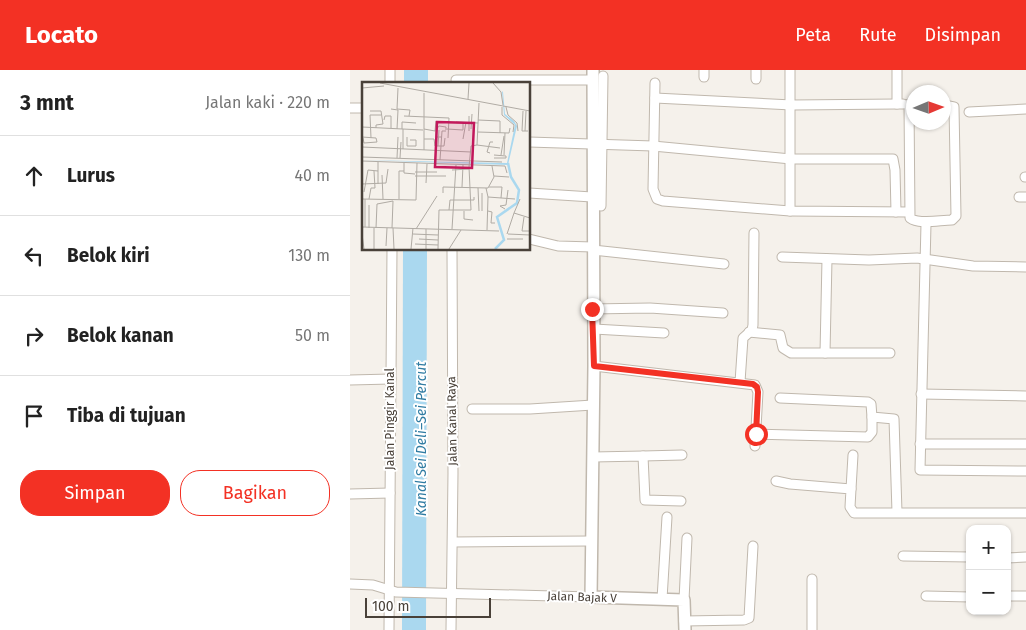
<!DOCTYPE html>
<html lang="id">
<head>
<meta charset="utf-8">
<style>
  body { margin:0; font-family:"Fira Sans",sans-serif; background:#f6f6f6; color:#222 }
  .controls { position:absolute; right:15px; bottom:15px; display:grid; overflow:hidden; border-radius:10px; box-shadow:0 1px 4px #0004 }
  .controls button { width:45px; height:45px; display:grid; place-items:center; padding:0; border:0; border-bottom:1px solid #e0e0e0; background:#fff; color:#222; font:25px sans-serif }
  .compass { position:absolute; left:556px; top:15px; width:45px; height:45px; border-radius:50%; background:#fff; box-shadow:0 1px 4px #0004; rotate:88deg }
  .scale { position:absolute; left:15px; bottom:12px; width:126px; box-sizing:border-box; padding-left:5px; border:2px solid #494139; border-top:0; font-size:14px; line-height:18px; white-space:nowrap; color:#494139; -webkit-text-stroke:4px #fff; paint-order:stroke }
  .stop { position:absolute; width:15px; height:15px; margin:-11px; border:4px solid #f33124; border-radius:50%; background:#fff }
  .stop.end { background:#f33124; border-color:#fff; box-shadow:0 1px 5px #0008 }
  .list { margin:0; padding:0; list-style:none }
  h2 { display:flex; justify-content:space-between; align-items:center; height:65px; margin:0; padding:0 20px; font-size:21px }
  h2 small { font-size:16px; font-weight:400; color:#767676 }
  .list li { display:grid; grid-template-columns:32px 1fr auto; gap:15px; align-items:center; box-sizing:border-box; height:80px; padding:0 20px; border-top:1px solid #e0e0e0 }
  .list b { display:block; font-size:19px; white-space:nowrap }
  .list em { font-size:16px; font-style:normal; color:#767676 }
  .actions { display:flex; gap:10px; padding:15px 20px }
  .actions a { flex:1; padding:11px 0; border:1px solid #f33124; border-radius:20px; text-align:center; font-size:18px; color:#f33124 }
  .actions .main { background:#f33124; color:#fff }
  .icon { flex:none; width:28px; height:28px; fill:none; stroke:currentColor; stroke-width:2; stroke-linecap:round; stroke-linejoin:round }
  .map { position:relative; flex:none; width:676px; height:560px; overflow:hidden }
  header { display:flex; align-items:center; gap:30px; box-sizing:border-box; height:70px; padding:0 25px; background:#f33124; color:#fff }
  header strong { font-size:24px }
  nav { display:flex; gap:28px; margin-inline-start:auto; font-size:18px }
  main { display:flex }
  aside { flex:1; background:#fff }
  .map>svg:first-child { display:block }
  .water { fill:#aad8ef }
  .lines { fill:none; stroke-linecap:round; stroke-linejoin:round }
  .minor-casing { stroke:#c0b8ad; stroke-width:11 }
  .tertiary-casing { stroke:#c0b8ad; stroke-width:14 }
  .minor { stroke:#fff; stroke-width:9 }
  .tertiary { stroke:#fff; stroke-width:11 }
  .route { stroke:#f33124; stroke-width:6 }
  .labels { text-anchor:middle; stroke-width:4; stroke-linejoin:round; paint-order:stroke }
  .street-label { font-size:12px; fill:#494139; stroke:#fff }
  .water-label { font-size:14px; font-style:italic; fill:#307ca2; stroke:#fff }
  .inset-river { fill:none; stroke:#aad8ef; stroke-width:2.5 }
  .inset-road { fill:none; stroke:#b0aba4; stroke-width:1 }
  .view { fill:#c2185b; fill-opacity:0.15; stroke:#c2185b; stroke-width:2.5 }
  .inset-edge { fill:none; stroke:#494139; stroke-width:2.5 }
</style>
</head>
<body>
<header>
<strong>Locato</strong>
<nav><a>Peta</a><a>Rute</a><a>Disimpan</a></nav>
</header>
<main>
<aside>
<h2>3 mnt<small>Jalan kaki · 220 m</small></h2>
<ul class="list">
<li><svg class="icon" aria-label="ahead" viewBox="0 0 24 24"><path d="M12 20V5M6 11l6-6 6 6"/></svg><div><b>Lurus</b></div><em>40 m</em></li>
<li><svg class="icon" aria-label="left" viewBox="0 0 24 24"><path d="M17 20v-9H6M10 6l-5 5 5 5"/></svg><div><b>Belok kiri</b></div><em>130 m</em></li>
<li><svg class="icon" aria-label="right" viewBox="0 0 24 24"><path d="M7 20v-9h11M14 6l5 5-5 5"/></svg><div><b>Belok kanan</b></div><em>50 m</em></li>
<li><svg class="icon" aria-label="arrive" viewBox="0 0 24 24"><path d="M6 21V4h12l-3 4 3 4H6"/></svg><div><b>Tiba di tujuan</b></div></li>
</ul>
<div class="actions"><a class="main">Simpan</a><a>Bagikan</a></div>
</aside>
<div class="map">
<svg width="676" height="560" viewBox="0 0 676 560">
  <rect width="100%" height="100%" fill="#f5f1eb"/>
  <g class="water">
    <rect x="54" y="0" width="24" height="14"/>
    <path d="M53 179H77L76 560H52Z"/>
  </g>
  <g class="lines">
    <defs>
      <g id="minor">
        <path d="M40 0V14"/>
        <path d="M440 0V141L559 142"/>
        <path d="M547 0V34H553"/>
        <path d="M354 7V0"/>
        <path d="M406 9V0"/>
        <path d="M106 10H242"/>
        <path d="M305 13 303 119 307 129 313 131 440 141"/>
        <path d="M305 28 442 35 547 34"/>
        <path d="M559 34 560 148C569 155 590 150 602 150L606 146 604 37 594 35"/>
        <path d="M0 38H14"/>
        <path d="M619 42 676 39"/>
        <path d="M179 72 303 76 441 89H543L545 100 546 142"/>
        <path d="M675 107H676"/>
        <path d="M179 123 242 127"/>
        <path d="M669 127H676"/>
        <path d="M251 136 253 6"/>
        <path d="M576 154 570 400 676 401"/>
        <path d="M179 169 208 176 243 177"/>
        <path d="M243 180 374 194"/>
        <path d="M432 187 519 190 567 188 623 196 676 197"/>
        <path d="M242 239 300 238 373 243"/>
        <path d="M244 259 314 263"/>
        <path d="M399 262 430 265 433 278 441 283H540"/>
        <path d="M475 283 477 189"/>
        <path d="M244 296 405 315 408 322 405 376"/>
        <path d="M0 310 41 309"/>
        <path d="M390 312 393 268 402 260 403 255 404 163"/>
        <path d="M571 324 676 326"/>
        <path d="M430 328 518 332 521 334 522 347 544 349 547 442"/>
        <path d="M122 339H180L243 335"/>
        <path d="M406 364 518 367 522 362V347"/>
        <path d="M570 374H676"/>
        <path d="M293 386 332 385"/>
        <path d="M243 387 293 386 295 430 331 431"/>
        <path d="M426 411 440 414 501 419 500 437 504 443H676"/>
        <path d="M501 419 503 385"/>
        <path d="M0 424 40 423"/>
        <path d="M103 472 241 471"/>
        <path d="M553 486 620 487"/>
        <path d="M657 488 676 487"/>
        <path d="M0 514 23 515 46 522 241 527"/>
        <path d="M576 526 620 527"/>
        <path d="M657 526H676"/>
        <path d="M312 529 317 447"/>
        <path d="M334 530 337 468"/>
        <path d="M334 551 394 550 399 548 403 476"/>
        <path d="M39 560 42 179"/>
        <path d="M101 560 103 403 102 179"/>
        <path d="M462 560V509"/>
      </g>
      <path id="tertiary" d="M243 0 244 296 241 527 334 530 335 560"/>
    </defs>
    <use href="#minor" class="minor-casing"/>
    <use href="#tertiary" class="tertiary-casing"/>
    <use href="#minor" class="minor"/>
    <use href="#tertiary" class="tertiary"/>
  </g>
  <g class="lines">
    <path class="route" d="M242 239 244 296 403 314 407 317 408 322 406 364"/>
  </g>
  <g class="labels">
    <g class="street-label">
      <text transform="translate(40 349) rotate(-90)" y="4">Jalan Pinggir Kanal</text>
      <text transform="translate(102 351) rotate(-91)" y="4">Jalan Kanal Raya</text>
      <text transform="translate(232 527) rotate(2)" y="4">Jalan Bajak V</text>
    </g>
    <g class="water-label">
      <text transform="translate(71 369) rotate(-90)" y="5">Kanal Sei Deli–Sei Percut</text>
    </g>
  </g>
  <g transform="translate(12 12)">
    <rect width="168" height="168" fill="#f5f1eb"/>
    <path d="M132 1 141 10 143 32 152 39 155 44 146 83 0 78 145 81 153 43 142 33 140 9Z" fill="#aad8ef"/>
    <path class="inset-river" d="M133 167 142 158 135 135 155 121 157 108 149 95 146 81"/>
    <path class="inset-road" d="M18 1 168 29M131 1 139 10 141 23M0 6 22 4M36 6 35 27 48 28 47 34M106 17 107 1M140 25V33L152 43 151 50M144 25 146 33 155 41 156 49M29 27 36 28 35 47M8 29H19L21 42 14 43V46M161 29 160 49H166M42 34 87 36 86 56M22 38 23 34H29V46M116 38 138 39V51M94 40 116 41M0 45 61 48M40 47V40L54 41M41 47V67M62 47 73 49 74 39M85 47 101 48V40M109 47 110 32M107 49V34M163 49 164 29M116 50 147 51 148 46M0 55 14 56 15 60 2 61 1 56M45 55V64H54V58H48M80 55H74V48L77 44 84 45V48M9 56 8 33H19M62 57H72L73 64M101 57 104 40M115 63 138 66M75 64H82L83 56M76 64 77 48M0 65 109 70M62 68V11M128 71 125 70 128 60H131M139 73 142 54M142 73 143 51M0 75 140 80M35 76 36 55M38 76 39 60M132 76H144V74L132 73M78 78 80 49H84M0 79 143 84 145 91M16 80V102M42 81V91L53 92M90 88 107 87M53 90H75M20 93 21 117M53 94H84M132 94 147 95M64 101 65 82M0 102 24 101 26 87M100 105 101 83M127 105H140L139 116M116 106 117 129M124 106 126 115 153 117M2 110 6 88 16 89M81 111V105L126 106 132 95 130 84M120 111V129M0 117 54 118 55 81M3 117V145M7 117 9 106H13L12 89M37 117V89H42M143 127 138 124 144 123 146 108M87 128 88 118H112V115M102 129V137L111 138M126 129 130 130 129 141H133M152 131 158 117M162 135 160 149H168M0 145 137 149M7 146V123M12 146V167M14 146 15 122 31 119 30 146M31 146 32 167M54 147 75 114M90 147 94 83M125 148 126 115M0 152 2 167M51 152 76 153M145 152 152 131 168 136M146 152 168 153M57 157 76 158M145 157H161M53 162 76 163M24 164 25 146M49 167 51 146M64 167V147M76 167 77 128H109L107 85 109 64 115 63 117 21M87 167 99 148"/>
    <path class="view" d="M75 40 112 41 110 86 73 85Z"/>
    <rect width="168" height="168" class="inset-edge"/>
  </g>
</svg>
<div class="controls">
<button>+</button>
<button>−</button>
</div>
<svg class="compass" viewBox="-18 -18 36 36"><path d="M0-13l5 13h-10z" fill="#e53935"/><path d="M0 13l5-13h-10z" fill="#767676"/></svg>
<div class="scale">100 m</div>
<div class="stop" style="left:406px;top:364px"></div>
<div class="stop end" style="left:242px;top:239px"></div>
</div>
</main>
</body>
</html>
